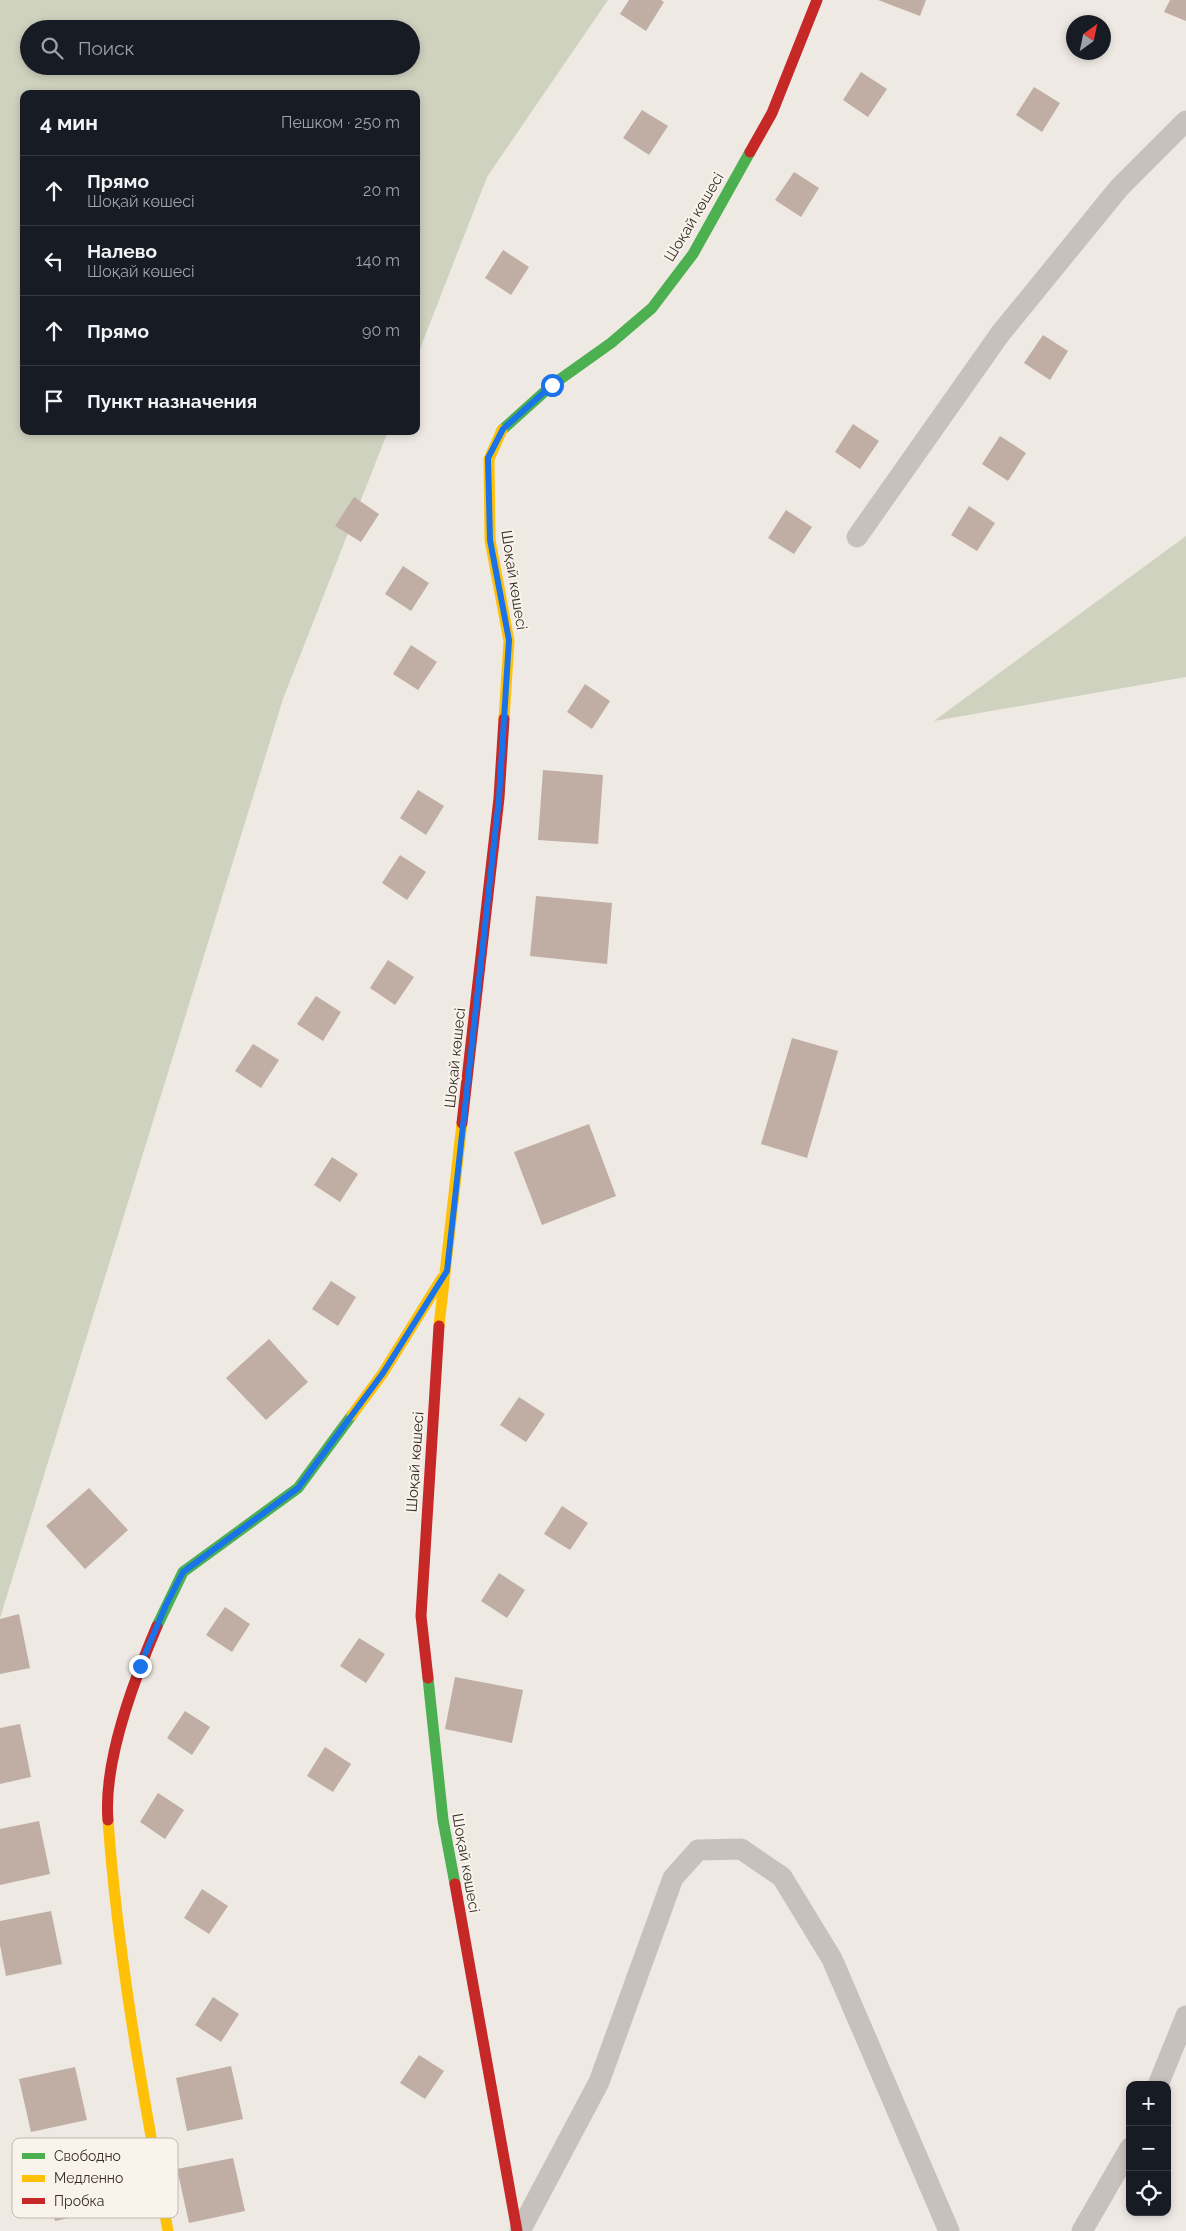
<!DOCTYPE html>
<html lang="ru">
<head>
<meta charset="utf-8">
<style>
  body { margin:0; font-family:Raleway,sans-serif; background:#242831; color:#f1f3f6 }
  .controls { position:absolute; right:15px; bottom:15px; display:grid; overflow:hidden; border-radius:10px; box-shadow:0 2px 8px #0003 }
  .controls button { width:45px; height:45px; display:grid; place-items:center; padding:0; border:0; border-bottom:1px solid #363941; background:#171b24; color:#f1f3f6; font:25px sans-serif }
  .compass { position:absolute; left:1066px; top:15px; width:45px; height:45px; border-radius:50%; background:#171b24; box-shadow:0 2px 8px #0003; rotate:33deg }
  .stop { position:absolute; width:15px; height:15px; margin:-11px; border:4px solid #1a73e8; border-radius:50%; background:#fff }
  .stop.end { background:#1a73e8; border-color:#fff; box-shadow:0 1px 5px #0008 }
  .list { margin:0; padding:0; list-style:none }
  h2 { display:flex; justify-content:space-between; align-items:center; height:65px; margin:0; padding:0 20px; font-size:21px }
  h2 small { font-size:16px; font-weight:400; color:#9ea1a6 }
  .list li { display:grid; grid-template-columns:32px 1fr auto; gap:15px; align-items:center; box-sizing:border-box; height:70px; padding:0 20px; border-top:1px solid #363941 }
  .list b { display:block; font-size:19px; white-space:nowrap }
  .list p { margin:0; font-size:16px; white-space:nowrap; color:#9ea1a6 }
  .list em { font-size:16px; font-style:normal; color:#9ea1a6 }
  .icon { flex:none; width:28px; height:28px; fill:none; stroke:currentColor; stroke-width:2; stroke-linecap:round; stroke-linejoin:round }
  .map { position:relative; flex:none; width:1186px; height:2231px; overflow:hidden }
  .search { position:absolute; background:#171b24; box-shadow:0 2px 8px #0003; left:20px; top:20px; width:400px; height:55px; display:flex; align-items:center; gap:12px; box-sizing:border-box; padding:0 18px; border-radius:28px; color:#9ea1a6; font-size:19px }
  .panel { position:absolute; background:#171b24; box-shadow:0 2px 8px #0003; left:20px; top:90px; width:400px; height:345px; border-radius:10px }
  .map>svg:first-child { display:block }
  .green { fill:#cfd2be; fill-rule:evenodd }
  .building { fill:#c0aea5 }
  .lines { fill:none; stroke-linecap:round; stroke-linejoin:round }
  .lane { stroke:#c6c1bc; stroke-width:21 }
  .fast { stroke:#4caf50; stroke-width:11 }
  .slow { stroke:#ffc107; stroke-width:11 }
  .jam { stroke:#c62828; stroke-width:11 }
  .route { stroke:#1a73e8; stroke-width:6 }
  .labels { text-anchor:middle; stroke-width:4; stroke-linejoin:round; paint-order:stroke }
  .street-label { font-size:15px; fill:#372e2a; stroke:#f9f3eb }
  .key { fill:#f9f3eb; stroke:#bfb8b1; stroke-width:1 }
  .key-label { font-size:14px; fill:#372e2a }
</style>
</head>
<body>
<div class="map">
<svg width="1186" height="2231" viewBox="0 0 1186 2231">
  <rect width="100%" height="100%" fill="#eee9e3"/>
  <g class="green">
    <path d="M0 0H608L487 177 416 359V94H24V431H388L283 699 0 1618ZM29 29H411V66H29Z"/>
    <path d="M1186 536V677L934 721Z"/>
  </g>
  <g class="building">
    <path d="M629 0H661L664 2 646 31 620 14Z"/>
    <path d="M878 0H926L920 16Z"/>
    <path d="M1170 0H1186V21L1164 12Z"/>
    <path d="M861 72 887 89 868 117 843 100Z"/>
    <path d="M1034 87 1060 103 1042 132 1016 115Z"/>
    <path d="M642 110 668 126 649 155 623 138Z"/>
    <path d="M794 172 819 188 801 217 775 200Z"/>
    <path d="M503 250 529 267 511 295 485 278Z"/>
    <path d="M1043 335 1068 351 1050 380 1024 363Z"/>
    <path d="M853 424 879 441 860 469 835 452Z"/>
    <path d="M1000 436 1026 453 1008 481 982 464Z"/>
    <path d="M354 497 379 514 361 542 335 526Z"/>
    <path d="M969 506 995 523 977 551 951 535Z"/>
    <path d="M786 510 812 527 794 554 768 538Z"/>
    <path d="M403 566 429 583 411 611 385 594Z"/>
    <path d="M411 645 437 662 418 690 393 674Z"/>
    <path d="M585 684 610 701 592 729 567 712Z"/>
    <path d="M543 770 603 775 598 844 538 840Z"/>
    <path d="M418 790 444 806 426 835 400 818Z"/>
    <path d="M400 855 426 872 407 900 382 883Z"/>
    <path d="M536 896 612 903 607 964 530 956Z"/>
    <path d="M388 960 414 977 395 1005 370 988Z"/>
    <path d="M316 996 341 1012 323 1041 297 1024Z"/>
    <path d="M792 1038 838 1051 807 1158 761 1144Z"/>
    <path d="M253 1044 279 1060 261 1088 235 1071Z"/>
    <path d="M589 1124 616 1196 542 1225 514 1152Z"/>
    <path d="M332 1157 358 1174 340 1202 314 1185Z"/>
    <path d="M331 1281 356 1297 338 1326 312 1309Z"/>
    <path d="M269 1339 308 1382 266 1420 226 1378Z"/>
    <path d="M519 1397 545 1414 526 1442 500 1425Z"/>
    <path d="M89 1488 128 1530 85 1569 46 1526Z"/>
    <path d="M562 1506 588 1523 570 1550 544 1534Z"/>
    <path d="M499 1573 525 1590 507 1618 481 1601Z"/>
    <path d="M225 1607 250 1624 232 1652 206 1635Z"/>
    <path d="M19 1614 30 1668 0 1674V1619Z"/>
    <path d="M359 1638 385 1654 366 1683 340 1666Z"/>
    <path d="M455 1677 523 1690 512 1743 445 1729Z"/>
    <path d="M185 1711 210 1727 192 1755 167 1738Z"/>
    <path d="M20 1724 31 1777 0 1784V1728Z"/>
    <path d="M325 1747 351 1764 333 1792 307 1776Z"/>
    <path d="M158 1793 184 1810 165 1839 140 1822Z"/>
    <path d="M39 1821 50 1874 0 1885V1829Z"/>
    <path d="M202 1889 228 1906 209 1934 184 1918Z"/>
    <path d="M51 1911 62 1964 6 1976 0 1945V1921Z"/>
    <path d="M213 1997 239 2014 221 2042 195 2025Z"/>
    <path d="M419 2055 444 2071 425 2099 400 2083Z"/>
    <path d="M231 2066 243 2119 187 2131 176 2078Z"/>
    <path d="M75 2067 87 2120 31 2132 19 2079Z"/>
    <path d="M100 2156 111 2209 55 2221 44 2167Z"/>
    <path d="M233 2158 245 2211 189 2223 177 2169Z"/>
  </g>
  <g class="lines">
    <g class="lane">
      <path d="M857 537 1000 334 1119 188 1186 121"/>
      <path d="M1158 2085 1186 2016"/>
      <path d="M520 2231 599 2082 673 1878 698 1850 741 1849 782 1877 832 1959 949 2231"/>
      <path d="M1082 2231 1130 2148"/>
    </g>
    <g class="fast">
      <path d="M502 430 552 385 611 343 652 308 693 254 750 152"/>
      <path d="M157 1626 183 1572 298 1488 352 1415"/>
      <path d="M428 1678 443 1820 455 1884"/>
    </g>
    <g class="slow">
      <path d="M502 430 489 459 490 540 509 641 504 719"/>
      <path d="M439 1326 462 1123"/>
      <path d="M352 1415 383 1373 442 1278"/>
      <path d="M108 1820C118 1959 143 2094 168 2231"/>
    </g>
    <g class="jam">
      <path d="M750 152 772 113 817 0"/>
      <path d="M462 1123 499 798 504 719"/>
      <path d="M428 1678 421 1616 439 1326"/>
      <path d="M108 1820C103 1761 134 1680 157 1626"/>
      <path d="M455 1884 517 2231"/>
    </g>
  </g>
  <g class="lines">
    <path class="route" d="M140 1666 166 1605 183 1572 298 1488 383 1373 447 1271 499 798 509 640 490 540 488 458 503 429 552 385"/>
  </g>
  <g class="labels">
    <g class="street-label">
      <text transform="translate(694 217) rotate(-59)" y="5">Шоқай көшесі</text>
      <text transform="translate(514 580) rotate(81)" y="5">Шоқай көшесі</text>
      <text transform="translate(455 1058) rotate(-84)" y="5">Шоқай көшесі</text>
      <text transform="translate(415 1462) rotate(-86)" y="5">Шоқай көшесі</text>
      <text transform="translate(466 1863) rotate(80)" y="5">Шоқай көшесі</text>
    </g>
  </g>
  <rect x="12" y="2138" width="166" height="80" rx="8" class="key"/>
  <rect x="22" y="2153" width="23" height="6" fill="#4caf50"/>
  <rect x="22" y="2175" width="23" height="7" fill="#ffc107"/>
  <rect x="22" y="2198" width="23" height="6" fill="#c62828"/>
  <g class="key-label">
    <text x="54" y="2161">Свободно</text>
    <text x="54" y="2183">Медленно</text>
    <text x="54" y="2206">Пробка</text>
  </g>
</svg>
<div class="controls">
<button>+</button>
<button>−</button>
<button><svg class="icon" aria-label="locate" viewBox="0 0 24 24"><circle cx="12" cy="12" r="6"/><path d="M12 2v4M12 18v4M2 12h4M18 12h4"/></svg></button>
</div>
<svg class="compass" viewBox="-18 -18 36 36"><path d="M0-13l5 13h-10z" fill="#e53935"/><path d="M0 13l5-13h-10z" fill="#9ea1a6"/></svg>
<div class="stop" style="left:552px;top:385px"></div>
<div class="stop end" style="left:140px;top:1666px"></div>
<div class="search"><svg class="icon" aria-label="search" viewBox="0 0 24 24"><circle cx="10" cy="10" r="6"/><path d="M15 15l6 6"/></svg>Поиск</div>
<section class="panel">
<h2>4 мин<small>Пешком · 250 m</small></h2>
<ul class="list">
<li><svg class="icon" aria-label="ahead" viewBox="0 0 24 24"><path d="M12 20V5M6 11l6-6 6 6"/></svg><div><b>Прямо</b><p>Шоқай көшесі</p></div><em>20 m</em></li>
<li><svg class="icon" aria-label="left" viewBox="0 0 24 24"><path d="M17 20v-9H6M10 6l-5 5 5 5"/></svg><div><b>Налево</b><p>Шоқай көшесі</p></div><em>140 m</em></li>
<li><svg class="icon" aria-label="ahead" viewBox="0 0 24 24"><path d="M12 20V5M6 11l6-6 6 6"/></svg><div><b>Прямо</b></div><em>90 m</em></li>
<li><svg class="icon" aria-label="arrive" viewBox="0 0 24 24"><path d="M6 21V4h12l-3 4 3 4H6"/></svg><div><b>Пункт назначения</b></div></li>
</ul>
</section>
</div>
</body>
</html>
